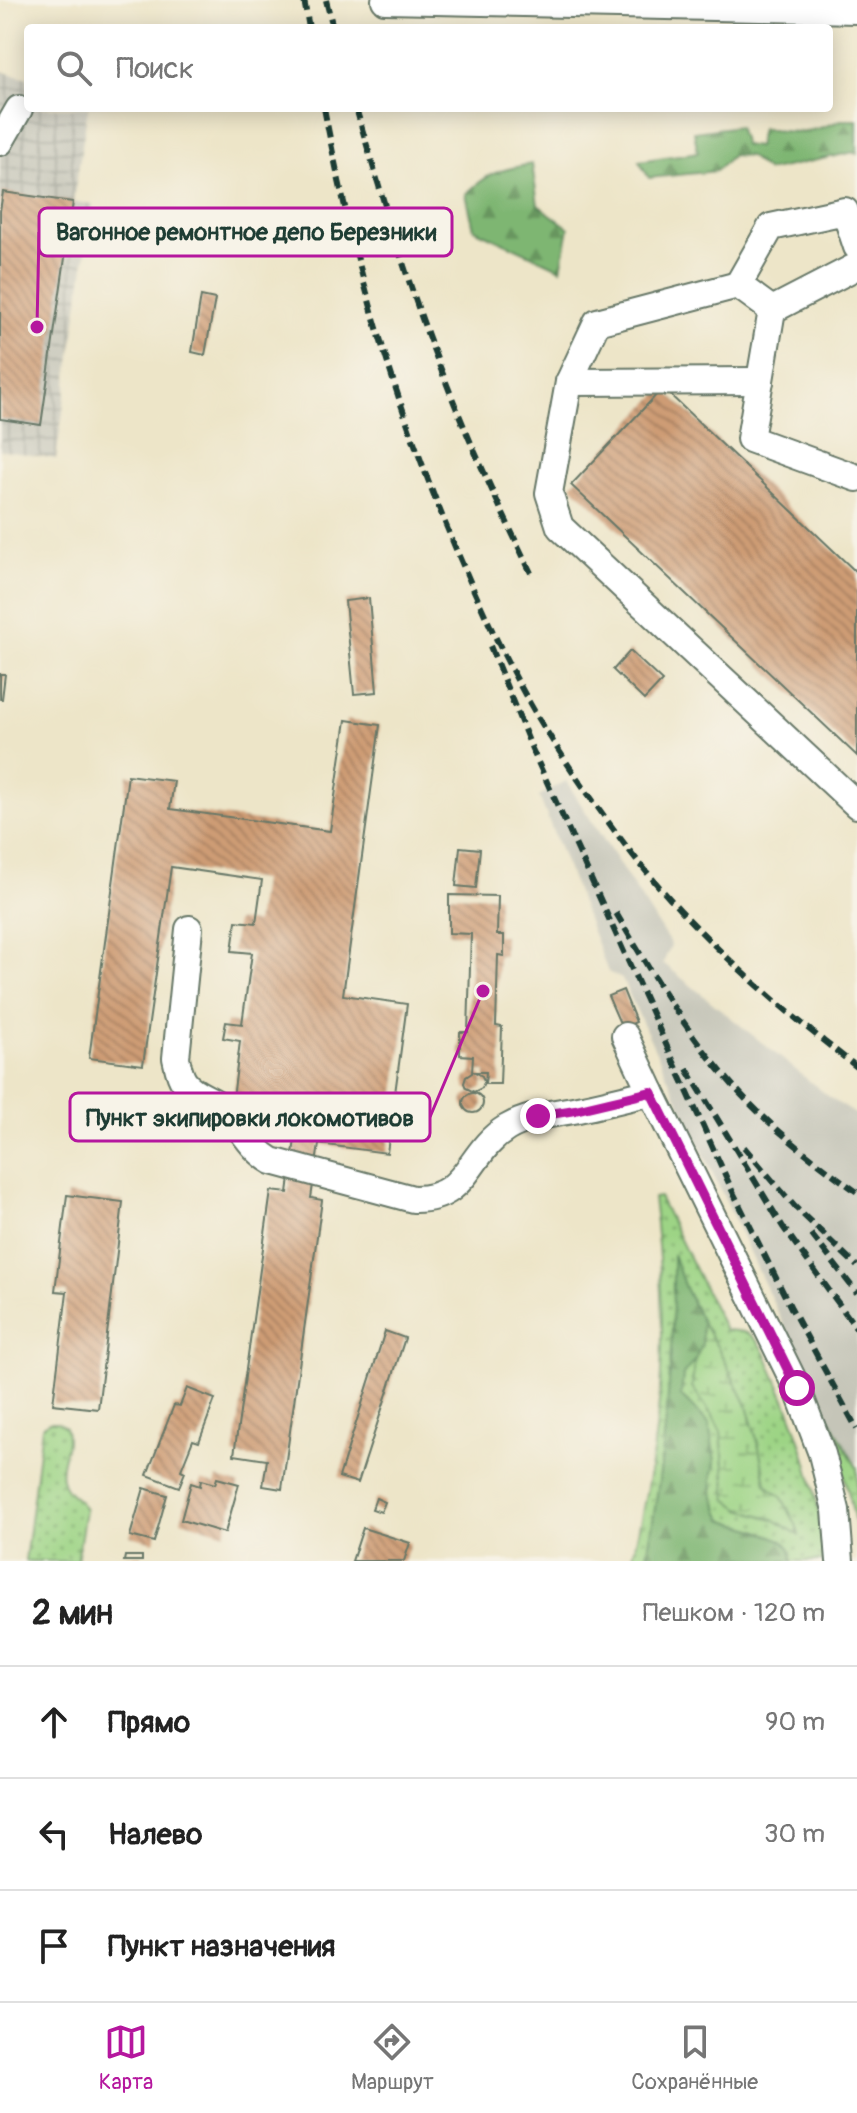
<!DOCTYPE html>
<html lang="ru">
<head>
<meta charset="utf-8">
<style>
  body { margin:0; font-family:Pangolin,sans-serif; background:#f2f2f2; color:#222 }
  .stop { position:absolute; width:24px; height:24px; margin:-18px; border:6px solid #b5179e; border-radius:50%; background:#fff }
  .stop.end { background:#b5179e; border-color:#fff; box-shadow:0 2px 8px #0008 }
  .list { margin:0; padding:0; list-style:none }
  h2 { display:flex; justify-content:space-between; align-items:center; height:104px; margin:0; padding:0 32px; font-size:34px }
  h2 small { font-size:26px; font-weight:400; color:#767676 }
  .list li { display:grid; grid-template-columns:52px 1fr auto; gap:24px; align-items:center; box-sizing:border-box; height:112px; padding:0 32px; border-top:2px solid #e0e0e0 }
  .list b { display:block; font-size:30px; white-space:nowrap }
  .list em { font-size:26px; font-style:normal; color:#767676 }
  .icon { flex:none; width:44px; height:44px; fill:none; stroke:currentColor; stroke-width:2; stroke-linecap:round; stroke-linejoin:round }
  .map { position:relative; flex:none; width:857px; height:1561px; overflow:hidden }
  .search { position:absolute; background:#fff; box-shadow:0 4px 20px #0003; left:24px; right:24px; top:24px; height:88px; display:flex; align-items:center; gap:20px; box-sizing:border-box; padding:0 28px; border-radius:8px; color:#767676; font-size:30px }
  .sheet { height:440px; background:#fff }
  nav { display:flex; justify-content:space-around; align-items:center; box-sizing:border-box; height:112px; border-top:2px solid #e0e0e0; background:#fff; font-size:22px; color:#767676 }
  nav a { display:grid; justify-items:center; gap:4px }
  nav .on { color:#b5179e }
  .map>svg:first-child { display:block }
  .industrial { fill:url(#industrial-grid) }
  .railway { fill:#c5c5b8 }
  .grass { fill:url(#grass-dots); stroke:#5e885c; stroke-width:2 }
  .forest { fill:url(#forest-firs); stroke:#4e7a53; stroke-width:2 }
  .wetland { fill:url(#wetland-marsh); stroke:#5e885c; stroke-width:2 }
  .building { fill:url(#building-back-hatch) }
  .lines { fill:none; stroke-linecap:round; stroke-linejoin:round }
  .minor-casing { stroke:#677868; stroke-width:30 }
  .minor { stroke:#fff; stroke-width:26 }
  .rail { stroke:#1f3d34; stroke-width:6; stroke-dasharray:12 6; stroke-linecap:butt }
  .route { stroke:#b5179e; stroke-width:10 }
  .leader { fill:none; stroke:#b5179e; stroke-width:3 }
  .callout-dot { fill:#b5179e; stroke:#f7f3e8; stroke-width:3 }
  .callout { fill:#f7f3e8; stroke:#b5179e; stroke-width:3 }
  .callout-label { font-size:24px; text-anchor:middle; font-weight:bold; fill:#1f3d34 }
</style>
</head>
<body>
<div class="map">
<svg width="857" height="1561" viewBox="0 0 857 1561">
  <defs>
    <pattern id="industrial-grid" width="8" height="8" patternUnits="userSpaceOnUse" patternTransform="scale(2)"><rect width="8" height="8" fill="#c5c5b8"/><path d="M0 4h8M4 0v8" fill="none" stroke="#9fa196"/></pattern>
    <pattern id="grass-dots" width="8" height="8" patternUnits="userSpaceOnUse" patternTransform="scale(2)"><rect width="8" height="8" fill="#9dd485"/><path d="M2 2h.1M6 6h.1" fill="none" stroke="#7fad6e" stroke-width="1.8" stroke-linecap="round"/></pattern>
    <pattern id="forest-firs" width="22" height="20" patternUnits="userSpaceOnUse" patternTransform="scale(2)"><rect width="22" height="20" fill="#7eb672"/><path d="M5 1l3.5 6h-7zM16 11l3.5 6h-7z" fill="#67955e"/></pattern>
    <pattern id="wetland-marsh" width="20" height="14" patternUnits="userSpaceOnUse" patternTransform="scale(2)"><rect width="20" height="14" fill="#9dd485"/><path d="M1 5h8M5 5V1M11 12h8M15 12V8" fill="none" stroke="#7fad6e"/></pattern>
    <pattern id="building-back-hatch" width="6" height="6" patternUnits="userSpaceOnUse" patternTransform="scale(2)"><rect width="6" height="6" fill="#ce9c75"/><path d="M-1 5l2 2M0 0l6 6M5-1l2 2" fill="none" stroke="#a78061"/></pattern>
  </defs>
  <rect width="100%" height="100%" fill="#f7f3e8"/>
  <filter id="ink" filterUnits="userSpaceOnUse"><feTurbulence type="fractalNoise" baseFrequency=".0125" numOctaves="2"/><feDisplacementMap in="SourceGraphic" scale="16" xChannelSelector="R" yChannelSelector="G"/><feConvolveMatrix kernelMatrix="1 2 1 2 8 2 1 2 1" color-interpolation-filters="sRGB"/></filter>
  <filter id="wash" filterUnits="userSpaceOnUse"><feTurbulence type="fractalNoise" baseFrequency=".006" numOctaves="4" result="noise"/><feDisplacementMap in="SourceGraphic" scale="32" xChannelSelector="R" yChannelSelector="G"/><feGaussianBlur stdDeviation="1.8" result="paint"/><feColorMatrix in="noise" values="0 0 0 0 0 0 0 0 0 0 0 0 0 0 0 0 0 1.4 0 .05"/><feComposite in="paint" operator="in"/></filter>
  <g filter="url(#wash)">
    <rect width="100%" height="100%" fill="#ede5c8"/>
    <path class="industrial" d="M0 71 28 78V108H88L73 202 93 204 56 459 0 450Z"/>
    <path class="railway" d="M566 781 671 945 663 963 833 1100 857 1115V1468L816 1394 622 979 608 972 539 796Z"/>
    <g class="grass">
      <path d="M659 1197 725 1330C735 1331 747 1330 754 1338 765 1347 769 1363 775 1376 802 1435 819 1496 826 1561H632C642 1514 652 1468 657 1421 666 1347 662 1272 653 1198Z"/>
      <path d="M816 1394 857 1468V1532C847 1481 836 1442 816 1394Z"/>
      <path d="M49 1422H57L65 1427C72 1447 58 1460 62 1479 65 1494 80 1497 85 1510L77 1561H25L42 1427Z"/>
    </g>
    <g class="forest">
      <path d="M841 120H857V153L854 152 767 171 749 156 732 155 716 171 649 178 639 161 698 152 694 132 738 126 744 145 757 147 761 128C794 134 810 134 841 120Z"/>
      <path d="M532 164 538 205 569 228 561 269 474 229 466 194C490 171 500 170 532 164Z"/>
      <path d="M673 1254 685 1288 702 1322V1346L695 1360 683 1375 681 1396 709 1423 715 1462 712 1479 714 1498 723 1519C737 1525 776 1534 785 1543 790 1547 792 1555 792 1561 783 1561 774 1561 765 1561 748 1560 736 1551 720 1561H646C665 1460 674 1357 673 1254Z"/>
    </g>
    <path class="wetland" d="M702 1322 718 1348 746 1403 758 1443 766 1483 771 1489 781 1496 796 1524 799 1535 773 1519 741 1509 727 1499 721 1432 714 1418 692 1387 695 1360 702 1345Z"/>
    <g id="blocks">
      <g class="building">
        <path d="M3 192 73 202 41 425 0 419V211Z"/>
        <path d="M201 296 215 299 205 355 192 352Z"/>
        <path d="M663 388 857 573V756L571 485Z"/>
        <path d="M369 598 377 692 354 694 345 601Z"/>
        <path d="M630 651 662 681 644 700 613 670Z"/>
        <path d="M0 674H5L2 699H0Z"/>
        <path d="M346 720 380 725 343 995 407 1004 387 1153 319 1144 311 1198 322 1200 282 1489 263 1486 267 1460 234 1455 271 1191 288 1193 299 1108 233 1099 240 1041 223 1038 226 1022 242 1024 252 953 232 951 236 921 256 923 262 880 171 867 143 1065 89 1058 128 775 174 781 170 809 330 831Z"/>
        <path d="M460 847 480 849 476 888 456 886Z"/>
        <path d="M449 895 498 896 497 935H504V956L498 955 496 1026 502 1027 500 1084H485L486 1072H475L482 1076 484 1082 482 1088 474 1092 466 1088 464 1083 466 1077 472 1073 473 1056 460 1055V1032H468L471 934 449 933Z"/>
        <path d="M623 990 636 1022 622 1028 608 996Z"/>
        <circle cx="473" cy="1103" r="10"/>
        <path d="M67 1195 123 1202 98 1409 53 1404 67 1292 55 1291Z"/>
        <path d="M385 1331 405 1338 358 1483 339 1477Z"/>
        <path d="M187 1388 215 1399 199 1442 193 1440 181 1470 185 1472 179 1487 147 1475 174 1405 180 1406Z"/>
        <path d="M217 1478 239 1484 225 1533 181 1520 191 1483 200 1486 201 1480 215 1484Z"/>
        <path d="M144 1488 167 1495 154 1542 130 1536Z"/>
        <path d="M376 1498 385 1502 381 1512 372 1509Z"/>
        <path d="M363 1528 410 1543 404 1561H352Z"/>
        <path d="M125 1556H142V1561H124Z"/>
      </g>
    </g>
  </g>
  <g filter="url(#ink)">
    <use href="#blocks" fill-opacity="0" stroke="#677868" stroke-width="2"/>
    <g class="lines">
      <defs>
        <g id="minor">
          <path d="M385 0 857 10"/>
          <path d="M0 142 19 109"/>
          <path d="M857 266 772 310 750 439 857 478"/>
          <path d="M738 285 771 227 845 211 857 247"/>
          <path d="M772 310 738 285 597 322 569 382 549 493 560 527 857 805"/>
          <path d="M569 382 760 381"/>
          <path d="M189 929 176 1058C178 1066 179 1075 184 1082 194 1096 213 1098 225 1110 242 1127 251 1149 272 1161L413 1199C469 1200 467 1152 507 1128 529 1115 554 1114 578 1109 603 1104 627 1098 651 1092"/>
          <path d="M625 1036 651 1092 797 1388 822 1454 836 1510 840 1561"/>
        </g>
      </defs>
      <use href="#minor" class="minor-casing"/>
      <use href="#minor" class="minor"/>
      <g class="rail">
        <path d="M304 0 309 28"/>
        <path d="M326 0 333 28"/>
        <path d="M324 108C354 266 400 422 465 570 484 614 505 659 528 700 557 751 591 799 626 846 691 931 772 1002 857 1067"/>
        <path d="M356 108C383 200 410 293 446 382 471 447 501 510 531 573"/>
        <path d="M490 646 532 749 732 1190 791 1308 857 1429"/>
        <path d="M616 913C649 969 682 1026 724 1075 762 1121 809 1157 857 1192"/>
        <path d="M687 1069 783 1227 857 1329"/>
        <path d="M744 1147 795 1207 857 1266"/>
        <path d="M811 1234 857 1293"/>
      </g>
    </g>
  </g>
  <g class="lines" filter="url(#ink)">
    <path class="route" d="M538 1116 575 1110 651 1092 797 1388"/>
  </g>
  <path class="leader" d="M37 327L39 232M483 991L430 1117"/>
  <g class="callout-dot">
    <circle cx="37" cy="327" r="8"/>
    <circle cx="483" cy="991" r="8"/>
  </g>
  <g class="callout">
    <rect x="39" y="208" width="413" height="48" rx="8"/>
    <rect x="70" y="1093" width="360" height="48" rx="8"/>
  </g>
  <g class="callout-label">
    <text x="246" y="240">Вагонное ремонтное депо Березники</text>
    <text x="250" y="1126">Пункт экипировки локомотивов</text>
  </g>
</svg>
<div class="stop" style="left:797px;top:1388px"></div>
<div class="stop end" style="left:538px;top:1116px"></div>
<div class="search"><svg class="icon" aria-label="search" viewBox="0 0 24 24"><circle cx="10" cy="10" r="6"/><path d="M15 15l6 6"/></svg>Поиск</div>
</div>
<section class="sheet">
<h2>2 мин<small>Пешком · 120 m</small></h2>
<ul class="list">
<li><svg class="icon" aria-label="ahead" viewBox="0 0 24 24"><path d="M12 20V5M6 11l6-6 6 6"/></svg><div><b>Прямо</b></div><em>90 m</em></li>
<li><svg class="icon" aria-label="left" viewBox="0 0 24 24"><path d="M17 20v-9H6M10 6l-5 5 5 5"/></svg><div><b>Налево</b></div><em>30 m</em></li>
<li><svg class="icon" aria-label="arrive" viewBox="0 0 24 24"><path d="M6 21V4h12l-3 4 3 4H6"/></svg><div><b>Пункт назначения</b></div></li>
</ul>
</section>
<nav>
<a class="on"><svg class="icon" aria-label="map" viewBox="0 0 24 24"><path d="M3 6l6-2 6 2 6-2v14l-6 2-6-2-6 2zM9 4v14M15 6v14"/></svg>Карта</a>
<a><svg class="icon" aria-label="directions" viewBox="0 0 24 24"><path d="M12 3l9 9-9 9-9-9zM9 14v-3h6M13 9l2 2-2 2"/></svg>Маршрут</a>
<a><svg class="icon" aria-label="saved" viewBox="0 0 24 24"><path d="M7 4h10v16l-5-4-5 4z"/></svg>Сохранённые</a>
</nav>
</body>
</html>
